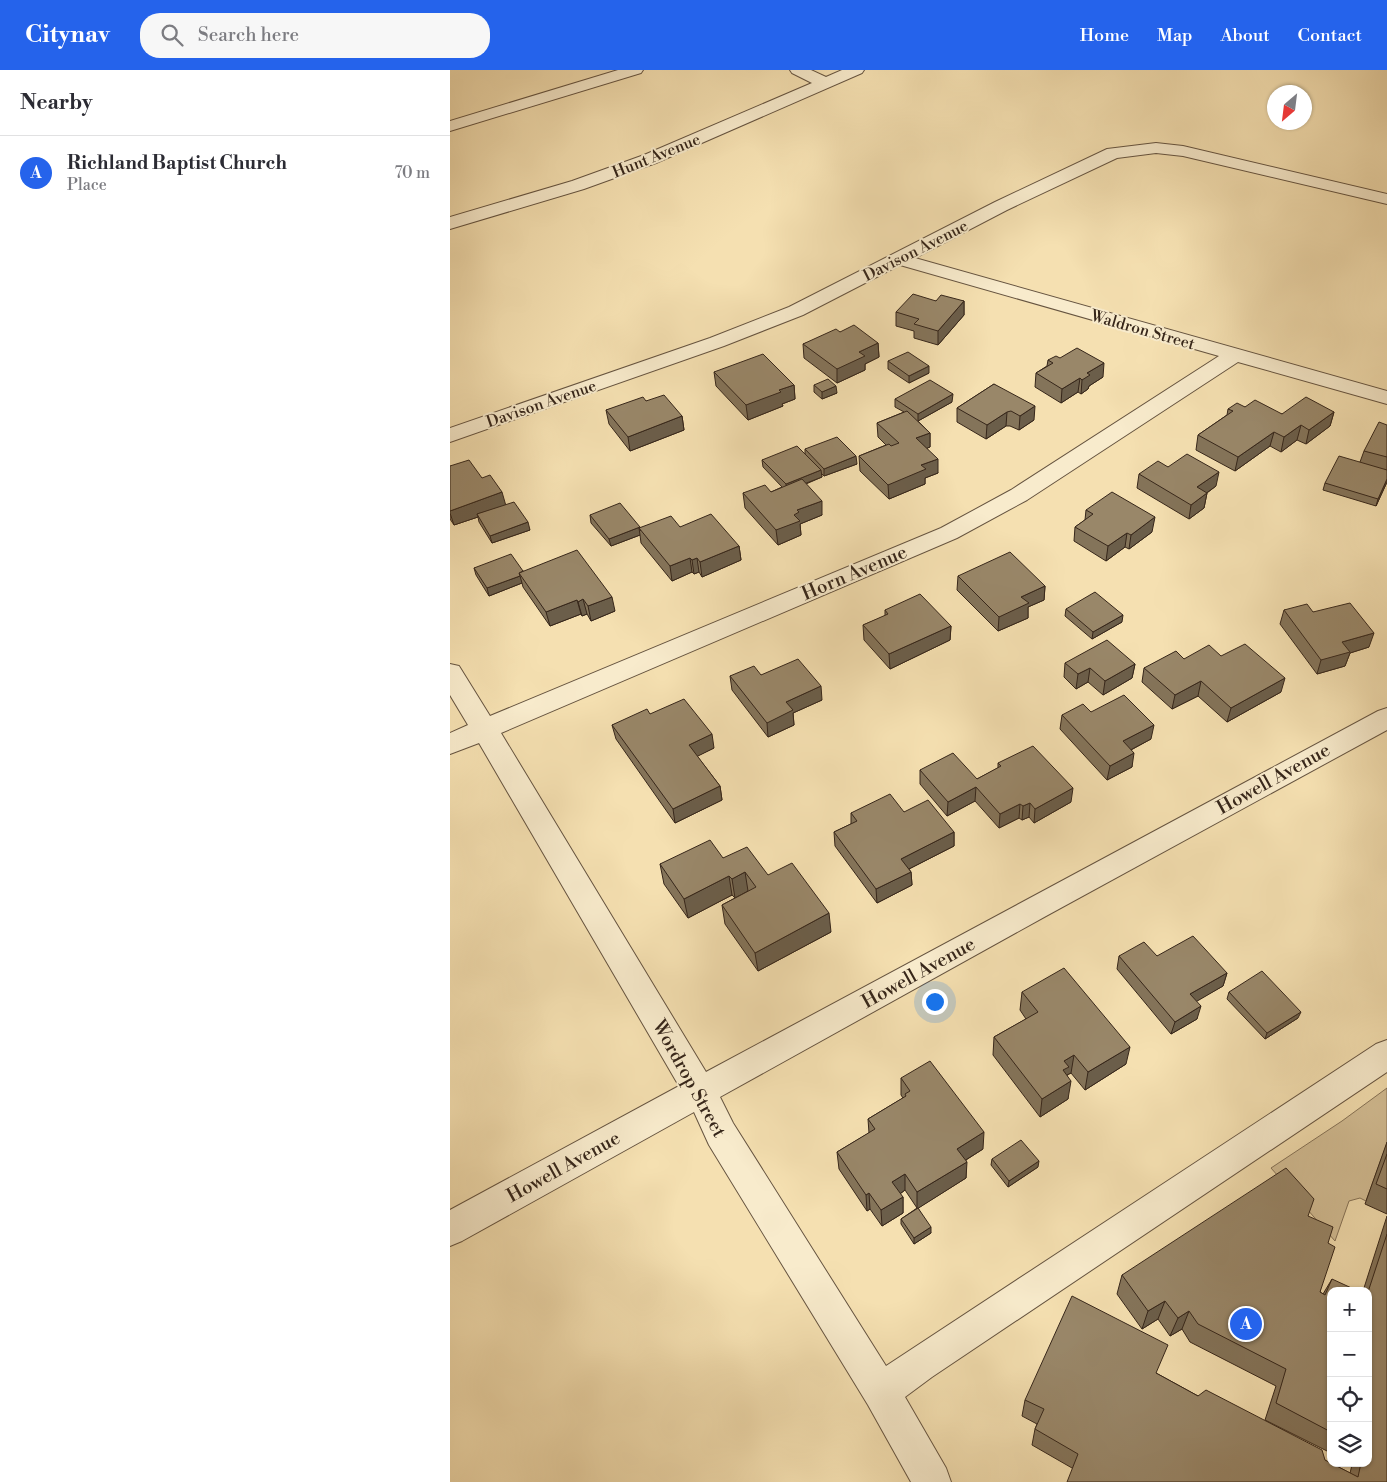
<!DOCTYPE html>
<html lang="en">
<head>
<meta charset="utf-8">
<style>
  body { margin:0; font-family:"Libre Bodoni",serif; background:#f7f7f7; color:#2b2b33 }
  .controls { position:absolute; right:15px; bottom:15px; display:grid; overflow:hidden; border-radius:10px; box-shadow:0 1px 4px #0004 }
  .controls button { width:45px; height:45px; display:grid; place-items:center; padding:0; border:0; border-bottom:1px solid #e1e1e2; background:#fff; color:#2b2b33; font:25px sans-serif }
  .compass { position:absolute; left:817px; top:15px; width:45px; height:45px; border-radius:50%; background:#fff; box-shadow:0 1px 4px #0004; rotate:208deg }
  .you { position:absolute; left:484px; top:931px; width:18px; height:18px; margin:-12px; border:4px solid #fff; border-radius:50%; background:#1a73e8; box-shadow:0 0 0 8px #1a73e833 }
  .badge { display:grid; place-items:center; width:32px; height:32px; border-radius:50%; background:#2563eb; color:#fff; font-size:16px; font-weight:700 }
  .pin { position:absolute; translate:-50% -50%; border:2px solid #fff; box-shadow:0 1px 5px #0006 }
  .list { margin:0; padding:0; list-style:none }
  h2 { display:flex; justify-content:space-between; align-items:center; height:65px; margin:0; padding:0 20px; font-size:21px }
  h2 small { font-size:16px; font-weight:400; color:#7c7c81 }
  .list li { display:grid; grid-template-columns:32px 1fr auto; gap:15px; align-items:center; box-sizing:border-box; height:75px; padding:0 20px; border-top:1px solid #e1e1e2 }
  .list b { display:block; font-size:19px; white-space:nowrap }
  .list p { margin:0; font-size:16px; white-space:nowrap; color:#7c7c81 }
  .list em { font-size:16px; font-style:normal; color:#7c7c81 }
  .icon { flex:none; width:28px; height:28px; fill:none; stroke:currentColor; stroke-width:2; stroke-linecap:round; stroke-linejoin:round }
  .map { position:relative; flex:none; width:937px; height:1412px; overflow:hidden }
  header { display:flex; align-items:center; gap:30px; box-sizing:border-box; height:70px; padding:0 25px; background:#2563eb; color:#fff }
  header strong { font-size:24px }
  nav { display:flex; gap:28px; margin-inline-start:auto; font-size:18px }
  .search { width:350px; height:45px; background:#f7f7f7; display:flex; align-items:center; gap:12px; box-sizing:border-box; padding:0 18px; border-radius:20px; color:#7c7c81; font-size:19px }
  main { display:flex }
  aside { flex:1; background:#fff }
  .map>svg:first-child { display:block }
  .green { fill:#d5c097; stroke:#867358 }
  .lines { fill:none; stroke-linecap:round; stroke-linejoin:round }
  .minor-casing { stroke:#665440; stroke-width:2 }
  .minor { fill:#f8ebcc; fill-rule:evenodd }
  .wall { fill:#84745a; stroke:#36261a }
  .shaded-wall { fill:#6b5e4a; stroke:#36261a }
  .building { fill:#998769; stroke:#36261a }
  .labels { text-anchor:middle; stroke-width:4; stroke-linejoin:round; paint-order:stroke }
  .far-street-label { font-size:16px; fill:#36261a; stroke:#f8ebcc }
  .street-label { font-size:19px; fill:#36261a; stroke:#f8ebcc }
</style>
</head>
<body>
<header>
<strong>Citynav</strong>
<div class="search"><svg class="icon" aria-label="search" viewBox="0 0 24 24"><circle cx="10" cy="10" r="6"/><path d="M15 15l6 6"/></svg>Search here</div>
<nav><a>Home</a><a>Map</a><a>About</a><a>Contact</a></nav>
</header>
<main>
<aside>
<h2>Nearby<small></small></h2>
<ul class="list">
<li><span class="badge">A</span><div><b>Richland Baptist Church</b><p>Place</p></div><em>70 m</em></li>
</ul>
</aside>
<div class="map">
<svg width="937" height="1412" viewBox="0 0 937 1412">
  <rect width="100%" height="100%" fill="#f5e0b1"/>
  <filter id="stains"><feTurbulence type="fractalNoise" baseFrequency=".004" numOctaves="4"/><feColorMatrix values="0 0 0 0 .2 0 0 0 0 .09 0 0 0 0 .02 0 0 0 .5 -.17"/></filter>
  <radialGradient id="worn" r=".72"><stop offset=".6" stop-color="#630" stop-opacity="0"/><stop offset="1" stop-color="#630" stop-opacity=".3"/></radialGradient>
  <path class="green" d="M937 1018V1073L916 1131 910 1128 899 1131 885 1171 821 1098 892 1051Z"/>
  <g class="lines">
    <defs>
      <g id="minor">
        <path d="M168 0H193L191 3 0 61V51Z"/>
        <path d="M340 0H361L376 7 392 0H414L412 3 206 93 134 119 0 159V147L122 111 194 85 362 13 342 3Z"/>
        <path d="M706 73 733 76 937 124V134L733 86 706 83 667 88 557 140 465 188 937 321V334L788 292 577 430 507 468 51 663 256 1002 928 641 937 638V660L596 846 270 1027 283 1053 436 1296 926 974 937 970V1002L482 1307 455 1327 496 1398 501 1412H461L418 1335 259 1075 244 1042 12 1171 0 1176V1140L229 1016 29 673 0 684V663L18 655 0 625V594L9 596 40 646 491 458 561 420 769 286 450 195 353 245 274 276 0 372V358L260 268 339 237 545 132 657 79Z"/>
      </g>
    </defs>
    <use href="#minor" class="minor-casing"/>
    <use href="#minor" class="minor"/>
  </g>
  <g class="wall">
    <path d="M486 231H514V245L488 275 464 268V261L446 256V242Z"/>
    <path d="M390 262 428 273 429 287 415 294V300L387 313 354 288 353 274Z"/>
    <path d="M598 290 653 307 639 316 638 319 631 324 628 322 611 333 585 317 586 303 597 296Z"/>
    <path d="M438 291 479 303 459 313 438 299Z"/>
    <path d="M264 302 344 315 345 329 332 334 333 336 298 350 266 316Z"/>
    <path d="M544 314 584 350 569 360 560 356H556L536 369 507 352V338Z"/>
    <path d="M364 315 387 323 372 329 364 322Z"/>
    <path d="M445 329 502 332 468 351 480 363V377L477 378 488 403 475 408V414L439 429 410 401 409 386 436 375 428 367 427 353 454 342 445 337Z"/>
    <path d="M196 331 232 346 234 360 180 381 159 354 156 340Z"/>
    <path d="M795 337 832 344 884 342 880 356 856 374 847 370 831 382 820 376 785 401 746 380 748 365 777 345 778 339Z"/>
    <path d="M937 355V412L926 436 873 420 875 413 910 392 914 381Z"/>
    <path d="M355 379 407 394 374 406 371 403 372 407 356 414 372 445 350 454 351 465 328 475 295 438 293 423 321 422 332 417 313 397 312 390 355 384Z"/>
    <path d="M0 396 32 408 56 435 80 460 42 473 29 452 28 447 4 455 0 449Z"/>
    <path d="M718 397 766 416 757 423 754 438 739 449 687 418 689 404Z"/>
    <path d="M636 440 702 462 679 479 675 477 656 491 624 471 625 457 635 450Z"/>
    <path d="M140 445 190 458 230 457 289 476 291 490 252 507 249 502 244 504 242 502 222 511 191 473 190 465 161 476 141 453Z"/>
    <path d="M24 498 73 501 165 541 141 551 137 544 132 546 131 544 100 556 73 517 72 513 39 526 26 505Z"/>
    <path d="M508 506 595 516 594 530 578 537V548L548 561 507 520Z"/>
    <path d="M616 539 672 552 642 569 615 546Z"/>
    <path d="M435 540 501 556 500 570 440 599 414 570 413 555 435 546Z"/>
    <path d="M834 540 863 542 919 577 900 583 895 596 867 604 830 554Z"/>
    <path d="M734 589 831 622 777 652 748 626 722 639 692 612 694 598Z"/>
    <path d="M615 593 685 594 682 608 653 625 638 612 626 619 614 607Z"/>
    <path d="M311 605 372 630 343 643 344 655 318 667 282 620 280 606Z"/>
    <path d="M641 642 701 669 681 680 682 697 657 710 610 659 612 645Z"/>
    <path d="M200 644 264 678 247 686 270 716 272 730 225 753 166 669 162 655Z"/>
    <path d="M548 693 621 732 584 753 579 747 572 750 569 748 549 758 525 731 497 746 470 714V700L527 709 548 698Z"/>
    <path d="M454 742 504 762V776L459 799 461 802 462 815 427 833 385 776 384 762 401 754V743Z"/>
    <path d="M273 788 318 805 381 862 308 901 275 854 272 835 285 828 282 825 238 848 214 814 210 794Z"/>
    <path d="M669 886H707L777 903 773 916 746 931 747 949 721 964 667 899Z"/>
    <path d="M572 922 676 994 635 1020 621 1003 617 1005V1006L618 1029 590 1047 543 985 544 967 576 949 570 940Z"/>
    <path d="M779 922 848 948 815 969 777 929Z"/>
    <path d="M451 1008 533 1079 516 1090V1108L468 1138 481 1163 464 1174 451 1154V1149L467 1138 455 1120 450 1124 453 1127V1143L432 1156 420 1139 417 1141 389 1099 387 1082 419 1063 418 1049 453 1028 451 1025Z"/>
    <path d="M937 1072V1144L915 1134Z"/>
    <path d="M542 1089 588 1097 558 1117 541 1095Z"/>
    <path d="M858 1146 878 1173 870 1222 873 1224 882 1209 881 1221V1383L815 1350 826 1316 740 1272 732 1259 720 1266 708 1249 692 1259 667 1224 672 1205Z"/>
    <path d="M937 1146V1412L622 1398 582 1375 585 1359 587 1354 572 1346 575 1330 706 1303 748 1326 900 1403 902 1395 900 1393H918V1221H913Z"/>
  </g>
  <g class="shaded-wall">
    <path d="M514 231V245L488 275V261Z"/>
    <path d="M428 273 429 287 415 294V300L387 313V299L409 282Z"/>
    <path d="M654 293 653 307 639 316 638 319 631 324 632 310 637 303Z"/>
    <path d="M479 296V303L459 313V306Z"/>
    <path d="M630 308 628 322 611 333 612 319Z"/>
    <path d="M344 315 345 329 332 334 333 336 298 350 296 335 329 320Z"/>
    <path d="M386 316 387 323 372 329V322Z"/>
    <path d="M503 324 502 332 468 351V344Z"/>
    <path d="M585 336 584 350 569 360 570 346Z"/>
    <path d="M557 342 556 356 536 369 537 355Z"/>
    <path d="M884 342 880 356 856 374 859 360Z"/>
    <path d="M232 346 234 360 180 381 178 367Z"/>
    <path d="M851 355 847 370 831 382 834 367Z"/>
    <path d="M824 362 820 376 785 401 788 387Z"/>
    <path d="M480 363V377L466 383V368Z"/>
    <path d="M406 386 407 394 374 406V399Z"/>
    <path d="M488 389V403L475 408V414L439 429 438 415 471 395Z"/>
    <path d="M371 400 372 407 336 421V414Z"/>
    <path d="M769 402 766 416 744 432 747 417Z"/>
    <path d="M937 409V412L926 436 928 429Z"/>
    <path d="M52 422 56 436 27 444 28 447 4 455 0 443V441Z"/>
    <path d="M757 423 754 438 739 449 741 435Z"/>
    <path d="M372 431V445L350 454 351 465 328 475 326 460 344 445 347 440Z"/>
    <path d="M705 447 702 462 679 479 681 465Z"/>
    <path d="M78 452 80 460 42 473 40 466Z"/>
    <path d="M190 457 191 461 189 458 190 465 161 476 159 469Z"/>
    <path d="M677 463 675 477 656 491 658 476Z"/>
    <path d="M289 476 291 490 252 507 250 492Z"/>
    <path d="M240 488 242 502 222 511 220 496Z"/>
    <path d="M247 488 249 502 244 504 242 490Z"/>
    <path d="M70 506 72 513 39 526 37 518Z"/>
    <path d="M595 516 594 530 578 537V548L548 561 549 547 571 527Z"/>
    <path d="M162 527 165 541 141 551 138 536Z"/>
    <path d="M133 529 137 544 132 546 128 532Z"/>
    <path d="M127 530 131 544 100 556 96 542Z"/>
    <path d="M673 545 672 552 642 569 643 562Z"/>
    <path d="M501 556 500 570 440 599 439 584Z"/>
    <path d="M924 563 919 577 900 583 895 596 867 604 871 590 892 572Z"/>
    <path d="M685 594 682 608 653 625 655 611Z"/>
    <path d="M640 598 638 612 626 619 628 604Z"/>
    <path d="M835 608 831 622 777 652 781 638Z"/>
    <path d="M751 611 748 626 722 639 725 625Z"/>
    <path d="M371 616 372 630 343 643 344 655 318 667 317 653 336 632Z"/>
    <path d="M704 655 701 669 671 685 673 671Z"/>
    <path d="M262 664 264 678 242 689 239 675Z"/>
    <path d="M684 683 682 697 657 710 660 696Z"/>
    <path d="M270 716 272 730 225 753 223 739Z"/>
    <path d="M526 717 525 731 497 746 498 732Z"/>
    <path d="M623 718 621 732 584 753 585 739Z"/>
    <path d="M580 733 579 747 572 750 573 736Z"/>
    <path d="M570 734 569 748 549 758 550 744Z"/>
    <path d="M504 762V776L451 803V789Z"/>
    <path d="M295 802 298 821 285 828 282 809Z"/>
    <path d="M461 802 462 815 427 833 426 819Z"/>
    <path d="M279 806 282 825 238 848 234 829Z"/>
    <path d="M379 843 381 862 308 901 305 883Z"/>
    <path d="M777 903 773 916 737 937 740 924Z"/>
    <path d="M751 936 747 949 721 964 725 952Z"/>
    <path d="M851 942 848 948 815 969 817 963Z"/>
    <path d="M680 977 676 994 635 1020 638 1002Z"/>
    <path d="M624 985 621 1003 617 1005 616 1014 612 1008 614 991Z"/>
    <path d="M621 1011 618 1029 590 1047 592 1029Z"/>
    <path d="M534 1062 533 1079 506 1096 507 1079Z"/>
    <path d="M589 1091 588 1097 558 1117 559 1111Z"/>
    <path d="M517 1092 516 1108 467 1139V1122Z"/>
    <path d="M455 1104V1120L443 1129 442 1112Z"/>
    <path d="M419 1123 420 1139 417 1141 416 1125Z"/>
    <path d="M453 1127V1143L432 1156 431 1140Z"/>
    <path d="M481 1157V1163L464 1174V1168Z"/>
    <path d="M715 1231 708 1249 692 1259 698 1241Z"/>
    <path d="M739 1241 732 1259 720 1266 728 1248Z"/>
  </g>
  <g class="building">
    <path d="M463 224 486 231 491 225 514 231 488 261 464 254 469 249 446 242Z"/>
    <path d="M404 255 428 273 409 282 415 286 387 299 353 274 386 259 390 262Z"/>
    <path d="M627 278 654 293 637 303 640 305 632 310 630 308 612 319 586 303 603 293 598 290 606 286 610 288Z"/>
    <path d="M458 282 479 296 459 306 438 291Z"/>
    <path d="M313 284 344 315 329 320 331 322 296 335 264 302Z"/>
    <path d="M378 309 386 316 372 322 364 315Z"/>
    <path d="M480 310 503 324 468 344 445 329Z"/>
    <path d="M544 314 585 336 570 346 561 341 557 342 537 355 507 338Z"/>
    <path d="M214 325 232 346 178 367 156 340 193 327 196 331Z"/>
    <path d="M856 327 884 342 859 360 851 355 834 367 824 362 788 387 748 365 783 341 778 339 787 333 795 337 805 330 832 344Z"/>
    <path d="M457 341 480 363 466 368 488 389 471 395 476 399 438 415 409 386 439 374 441 376 449 373 427 353Z"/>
    <path d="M929 352 937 355V387L914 381Z"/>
    <path d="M387 367 406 386 374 399 355 379Z"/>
    <path d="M347 376 371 400 336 414 312 390Z"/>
    <path d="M737 384 769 402 747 417 757 423 741 435 689 404 708 391 718 397Z"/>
    <path d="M889 386 937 400V409L928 429 875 413Z"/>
    <path d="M19 390 32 408 40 405 52 422 0 441V396Z"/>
    <path d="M352 409 372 431 347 440 349 442 344 445 350 451 326 460 293 423 315 415 321 422Z"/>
    <path d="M662 422 705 447 681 465 677 463 658 476 625 457 643 444 636 440Z"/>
    <path d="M64 432 78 452 40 466 27 444Z"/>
    <path d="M170 433 190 457 159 469 140 445Z"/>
    <path d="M261 444 289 476 250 492 247 488 242 490 240 488 220 496 189 458 221 446 230 457Z"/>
    <path d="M127 480 162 527 138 536 133 529 128 532 127 530 96 542 69 503Z"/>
    <path d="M560 482 595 516 571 527 579 533 549 547 508 506Z"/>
    <path d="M61 484 73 501 69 503 70 506 37 518 24 498Z"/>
    <path d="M645 522 673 545 643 562 616 539Z"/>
    <path d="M470 524 501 556 439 584 413 555 438 544 435 540Z"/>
    <path d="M900 533 924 563 892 572 900 582 871 590 834 540 857 534 863 542Z"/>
    <path d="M657 570 685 594 655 611 640 598 628 604 615 593Z"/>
    <path d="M795 574 835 608 781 638 751 611 725 625 694 598 726 581 734 589 759 575 771 586Z"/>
    <path d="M348 589 371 616 336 632 343 640 317 653 280 606 304 596 311 605Z"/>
    <path d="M674 625 704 655 673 671 684 683 660 696 612 645 633 634 641 642Z"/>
    <path d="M234 629 262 664 239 675 270 716 223 739 162 655 197 639 200 644Z"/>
    <path d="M583 676 623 718 585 739 580 733 573 736 570 734 550 744 526 717 498 732 470 700 503 683 527 709 551 696 548 693Z"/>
    <path d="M440 724 454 742 478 730 504 762 451 789 461 802 426 819 384 762 407 751 401 743Z"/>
    <path d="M260 770 273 788 297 777 318 805 342 793 379 843 305 883 272 835 306 817 295 802 282 809 279 806 234 829 210 794Z"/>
    <path d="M743 866 777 903 740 924 751 936 725 952 669 886 694 872 707 886Z"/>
    <path d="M614 898 680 977 638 1002 624 985 614 991 619 997 613 1000 621 1011 592 1029 544 967 588 942 572 922Z"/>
    <path d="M812 901 851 942 817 963 779 922Z"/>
    <path d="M480 991 534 1062 507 1079 517 1092 467 1122 455 1104 442 1112 453 1127 431 1140 419 1123 416 1125 387 1082 425 1059 418 1049 456 1026 455 1024 460 1021 451 1008Z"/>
    <path d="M571 1070 589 1091 559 1111 542 1089Z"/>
    <path d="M937 1084V1119L926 1114Z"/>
    <path d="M836 1098 864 1129 858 1146 883 1157 878 1173 885 1177 870 1222 875 1225 882 1209 908 1221H881V1362L826 1333 836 1299 748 1254 739 1241 728 1248 715 1231 698 1241 672 1205Z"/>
    <path d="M468 1138 481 1157 464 1168 451 1149Z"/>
    <path d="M937 1164V1412H617L628 1384 585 1359 594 1339 575 1330 622 1226 718 1275 706 1303 748 1326 756 1320 872 1380 875 1390 908 1407 911 1393H918V1222Z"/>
  </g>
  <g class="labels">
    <g class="far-street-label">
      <text transform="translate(206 85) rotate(-22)" y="6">Hunt Avenue</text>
      <text transform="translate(465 180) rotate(-27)" y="6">Davison Avenue</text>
      <text transform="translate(693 259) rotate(16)" y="6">Waldron Street</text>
      <text transform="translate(91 333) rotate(-19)" y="6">Davison Avenue</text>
    </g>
    <g class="street-label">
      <text transform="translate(404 502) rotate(-23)" y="7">Horn Avenue</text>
      <text transform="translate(823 708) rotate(-29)" y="7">Howell Avenue</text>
      <text transform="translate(468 902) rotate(-29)" y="7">Howell Avenue</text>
      <text transform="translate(240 1008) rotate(61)" y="7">Wordrop Street</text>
      <text transform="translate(113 1096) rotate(-29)" y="7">Howell Avenue</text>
    </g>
  </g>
  <rect width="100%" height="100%" filter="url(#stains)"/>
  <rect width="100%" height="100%" fill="url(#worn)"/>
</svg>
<div class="controls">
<button>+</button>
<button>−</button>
<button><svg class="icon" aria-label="locate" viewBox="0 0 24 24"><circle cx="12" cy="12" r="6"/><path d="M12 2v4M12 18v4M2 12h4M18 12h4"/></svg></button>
<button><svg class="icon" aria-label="layers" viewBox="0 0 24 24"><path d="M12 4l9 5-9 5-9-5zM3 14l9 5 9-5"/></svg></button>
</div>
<svg class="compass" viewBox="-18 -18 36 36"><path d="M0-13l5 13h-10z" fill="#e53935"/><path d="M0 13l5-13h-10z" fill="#7c7c81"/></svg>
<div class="you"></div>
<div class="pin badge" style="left:796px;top:1254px">A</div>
</div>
</main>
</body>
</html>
